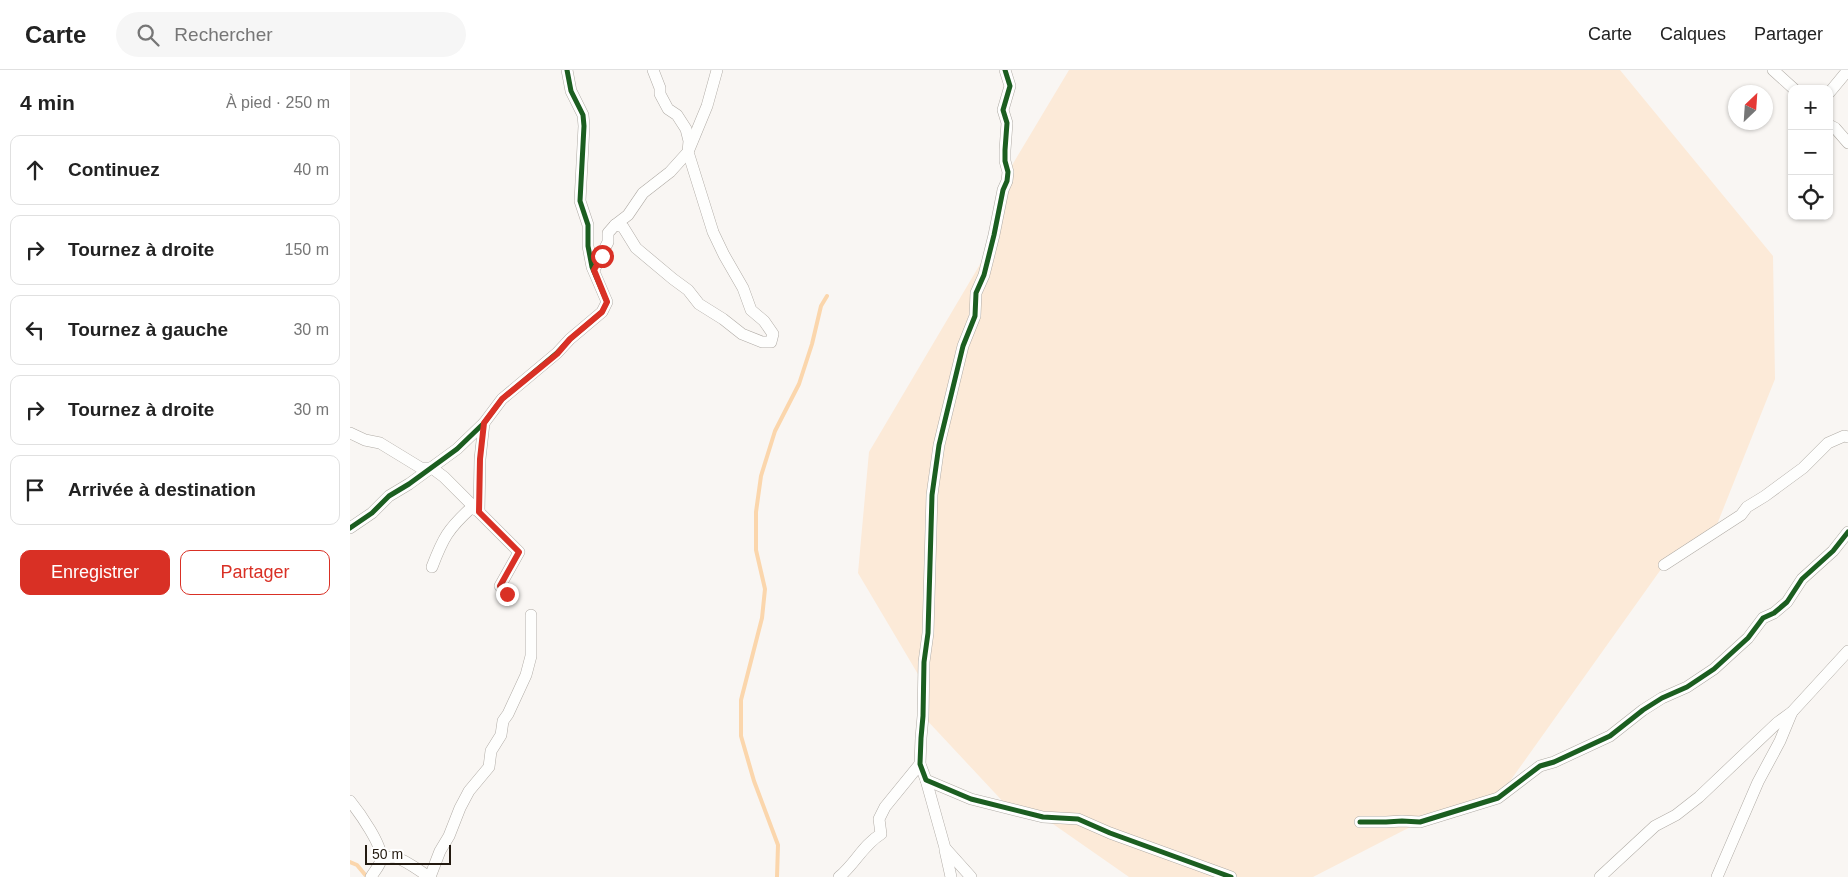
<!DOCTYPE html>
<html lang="fr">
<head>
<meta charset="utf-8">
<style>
  body { margin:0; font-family:Arial,sans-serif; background:#f6f6f6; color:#222 }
  .controls { position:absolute; right:15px; top:15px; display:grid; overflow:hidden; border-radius:10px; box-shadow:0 1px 4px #0004 }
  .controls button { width:45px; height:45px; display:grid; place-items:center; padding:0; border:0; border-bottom:1px solid #e0e0e0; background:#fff; color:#222; font:25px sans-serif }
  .compass { position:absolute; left:1378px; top:15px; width:45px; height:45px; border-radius:50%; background:#fff; box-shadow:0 1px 4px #0004; rotate:25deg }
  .scale { position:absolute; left:15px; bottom:12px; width:86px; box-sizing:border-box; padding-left:5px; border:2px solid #231a10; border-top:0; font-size:14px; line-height:18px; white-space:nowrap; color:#231a10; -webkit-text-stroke:4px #fff; paint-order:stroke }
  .stop { position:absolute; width:15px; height:15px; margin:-11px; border:4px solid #d93025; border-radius:50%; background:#fff }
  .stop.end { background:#d93025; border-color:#fff; box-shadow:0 1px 5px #0008 }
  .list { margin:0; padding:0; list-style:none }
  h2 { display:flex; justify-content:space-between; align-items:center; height:65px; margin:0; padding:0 20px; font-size:21px }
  h2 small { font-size:16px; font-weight:400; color:#767676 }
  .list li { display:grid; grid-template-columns:32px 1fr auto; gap:15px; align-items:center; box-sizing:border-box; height:70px; margin:0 10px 10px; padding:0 10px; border:1px solid #e0e0e0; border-radius:10px }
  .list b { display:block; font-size:19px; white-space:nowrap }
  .list em { font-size:16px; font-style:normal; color:#767676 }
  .actions { display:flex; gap:10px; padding:15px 20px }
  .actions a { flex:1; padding:11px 0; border:1px solid #d93025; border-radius:10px; text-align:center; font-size:18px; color:#d93025 }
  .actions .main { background:#d93025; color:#fff }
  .icon { flex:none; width:28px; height:28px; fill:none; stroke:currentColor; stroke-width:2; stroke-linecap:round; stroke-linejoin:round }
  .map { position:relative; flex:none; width:1498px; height:807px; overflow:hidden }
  header { display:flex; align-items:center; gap:30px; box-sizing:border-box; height:70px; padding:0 25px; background:#fff; border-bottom:1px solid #e0e0e0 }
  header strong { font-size:24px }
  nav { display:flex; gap:28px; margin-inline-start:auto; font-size:18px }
  .search { width:350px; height:45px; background:#f6f6f6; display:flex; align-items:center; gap:12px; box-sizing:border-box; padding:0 18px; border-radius:28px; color:#767676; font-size:19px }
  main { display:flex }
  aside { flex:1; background:#fff }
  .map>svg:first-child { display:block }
  .green { fill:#fcead8 }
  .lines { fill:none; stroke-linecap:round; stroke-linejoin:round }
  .stream { stroke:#fbd6ac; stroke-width:4 }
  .minor-casing { stroke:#b0aba5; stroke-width:12 }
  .minor { stroke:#fefefd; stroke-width:11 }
  .cycleway-casing { stroke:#fff; stroke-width:8 }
  .cycleway { stroke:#1b5e20; stroke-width:5 }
  .route { stroke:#d93025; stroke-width:6 }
</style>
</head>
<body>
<header>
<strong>Carte</strong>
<div class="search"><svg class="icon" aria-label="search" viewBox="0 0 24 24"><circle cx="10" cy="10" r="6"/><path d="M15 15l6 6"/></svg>Rechercher</div>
<nav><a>Carte</a><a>Calques</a><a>Partager</a></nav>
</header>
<main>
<aside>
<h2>4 min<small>À pied · 250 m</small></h2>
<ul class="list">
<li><svg class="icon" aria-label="ahead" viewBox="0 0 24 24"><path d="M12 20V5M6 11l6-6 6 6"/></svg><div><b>Continuez</b></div><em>40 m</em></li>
<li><svg class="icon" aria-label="right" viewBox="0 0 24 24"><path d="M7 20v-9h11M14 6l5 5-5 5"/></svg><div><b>Tournez à droite</b></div><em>150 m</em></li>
<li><svg class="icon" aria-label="left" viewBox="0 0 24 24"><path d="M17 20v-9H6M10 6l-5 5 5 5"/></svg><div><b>Tournez à gauche</b></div><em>30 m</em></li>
<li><svg class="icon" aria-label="right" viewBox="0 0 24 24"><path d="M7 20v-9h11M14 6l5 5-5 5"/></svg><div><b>Tournez à droite</b></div><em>30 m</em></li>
<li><svg class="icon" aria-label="arrive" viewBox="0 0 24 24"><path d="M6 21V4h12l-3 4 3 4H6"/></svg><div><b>Arrivée à destination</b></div></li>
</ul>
<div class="actions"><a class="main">Enregistrer</a><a>Partager</a></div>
</aside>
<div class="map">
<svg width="1498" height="807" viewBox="0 0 1498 807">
  <rect width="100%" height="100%" fill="#f9f6f3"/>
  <path class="green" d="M719 0H1270L1423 186 1425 309 1364 462 1314 495 1148 728 1070 752 963 807H779L693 747 658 737 573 646 575 616 508 503 519 382 642 174 658 102Z"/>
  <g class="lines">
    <g class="stream">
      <path d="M0 792 7 795 17 807"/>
      <path d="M427 807 428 775 404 711 391 666V630L412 548 415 519 406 480V442L411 406 425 361 449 314 462 274 471 236 477 226"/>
    </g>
    <defs>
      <g id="minor">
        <path d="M655 0 660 16 653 40 657 53 655 80V91L658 102 657 111 653 120 644 165 634 205 626 223 625 246 613 276 589 375 582 425 578 563 574 592 573 646 571 668 570 694 576 710 621 729 693 747 728 749 760 763 881 807"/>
        <path d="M1423 0 1444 19"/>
        <path d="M1479 23 1498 0"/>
        <path d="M1479 55 1485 58 1498 73"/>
        <path d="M265 155 273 157 286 178 323 209 338 220 349 234 373 249 392 264 412 272H421L423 264 414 251 401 240 393 218 374 185 363 162 338 82 357 36 367 0"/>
        <path d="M244 200 258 172V163L265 155 278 145 293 123 320 102 338 82 339 71 336 59 327 45 318 39 310 24V18L303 0"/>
        <path d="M0 363 15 370 30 373 71 398H82L94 407 169 482 150 516 157 524"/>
        <path d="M0 458 22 443 39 426 59 414 107 379 134 353 152 329 207 283 220 269 252 242 257 232 242 197 238 176V155L230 131 234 56 233 45 221 21 217 0"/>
        <path d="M1314 495 1391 445 1397 437 1415 426 1453 398 1478 373 1494 366 1498 367"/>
        <path d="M82 497C93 468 98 459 121 438L129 441 130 389 134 353"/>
        <path d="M576 710 595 778 621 807"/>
        <path d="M0 731C9 742 34 777 31 790 30 795 24 802 21 807"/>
        <path d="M1010 752H1036L1052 751 1070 752 1148 728 1190 696 1204 692 1260 666 1293 640 1312 628 1337 617 1364 599 1398 568 1413 548 1424 543 1437 532 1452 509 1483 481 1498 462"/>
        <path d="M595 780 601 807"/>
        <path d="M28 785 31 790C35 789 39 787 43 787 53 788 70 801 79 807"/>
        <path d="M80 807 90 781 99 766 110 738 119 721 139 697 141 681 151 665 153 651 158 644 176 605 181 586V545"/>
        <path d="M489 807C505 794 513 775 531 764L529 749 535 737 570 694"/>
        <path d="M1250 807 1305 756 1326 745 1349 727 1427 653 1442 642 1498 581"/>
        <path d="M1367 807 1408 712 1430 671 1442 642"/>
      </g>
    </defs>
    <use href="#minor" class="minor-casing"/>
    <use href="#minor" class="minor"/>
    <defs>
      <g id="cycleway">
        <path d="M655 0 660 16 653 40 657 53 655 80V91L658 102 657 111 653 120 644 165 634 205 626 223 625 246 613 276 589 375 582 425 578 563 574 592 573 646 571 668 570 694 576 710 621 729 693 747 728 749 760 763 881 807"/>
        <path d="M0 458 22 443 39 426 59 414 107 379 134 353 152 329 207 283 220 269 252 242 257 232 242 197 238 176V155L230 131 234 56 233 45 221 21 217 0"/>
        <path d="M1010 752H1036L1052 751 1070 752 1148 728 1190 696 1204 692 1260 666 1293 640 1312 628 1337 617 1364 599 1398 568 1413 548 1424 543 1437 532 1452 509 1483 481 1498 462"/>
      </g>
    </defs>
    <use href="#cycleway" class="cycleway-casing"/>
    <use href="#cycleway" class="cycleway"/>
  </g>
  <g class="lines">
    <path class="route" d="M157 524 150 516 169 482 129 442 130 389 134 353 152 329 207 284 220 269 252 242 257 232 244 200 252 186"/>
  </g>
</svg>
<div class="controls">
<button>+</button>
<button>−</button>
<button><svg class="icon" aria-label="locate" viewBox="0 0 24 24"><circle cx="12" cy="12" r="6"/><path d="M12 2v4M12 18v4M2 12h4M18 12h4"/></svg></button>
</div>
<svg class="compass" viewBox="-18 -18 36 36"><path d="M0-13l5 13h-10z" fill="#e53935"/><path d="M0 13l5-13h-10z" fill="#767676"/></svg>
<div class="scale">50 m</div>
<div class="stop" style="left:252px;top:186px"></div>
<div class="stop end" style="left:157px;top:524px"></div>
</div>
</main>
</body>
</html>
